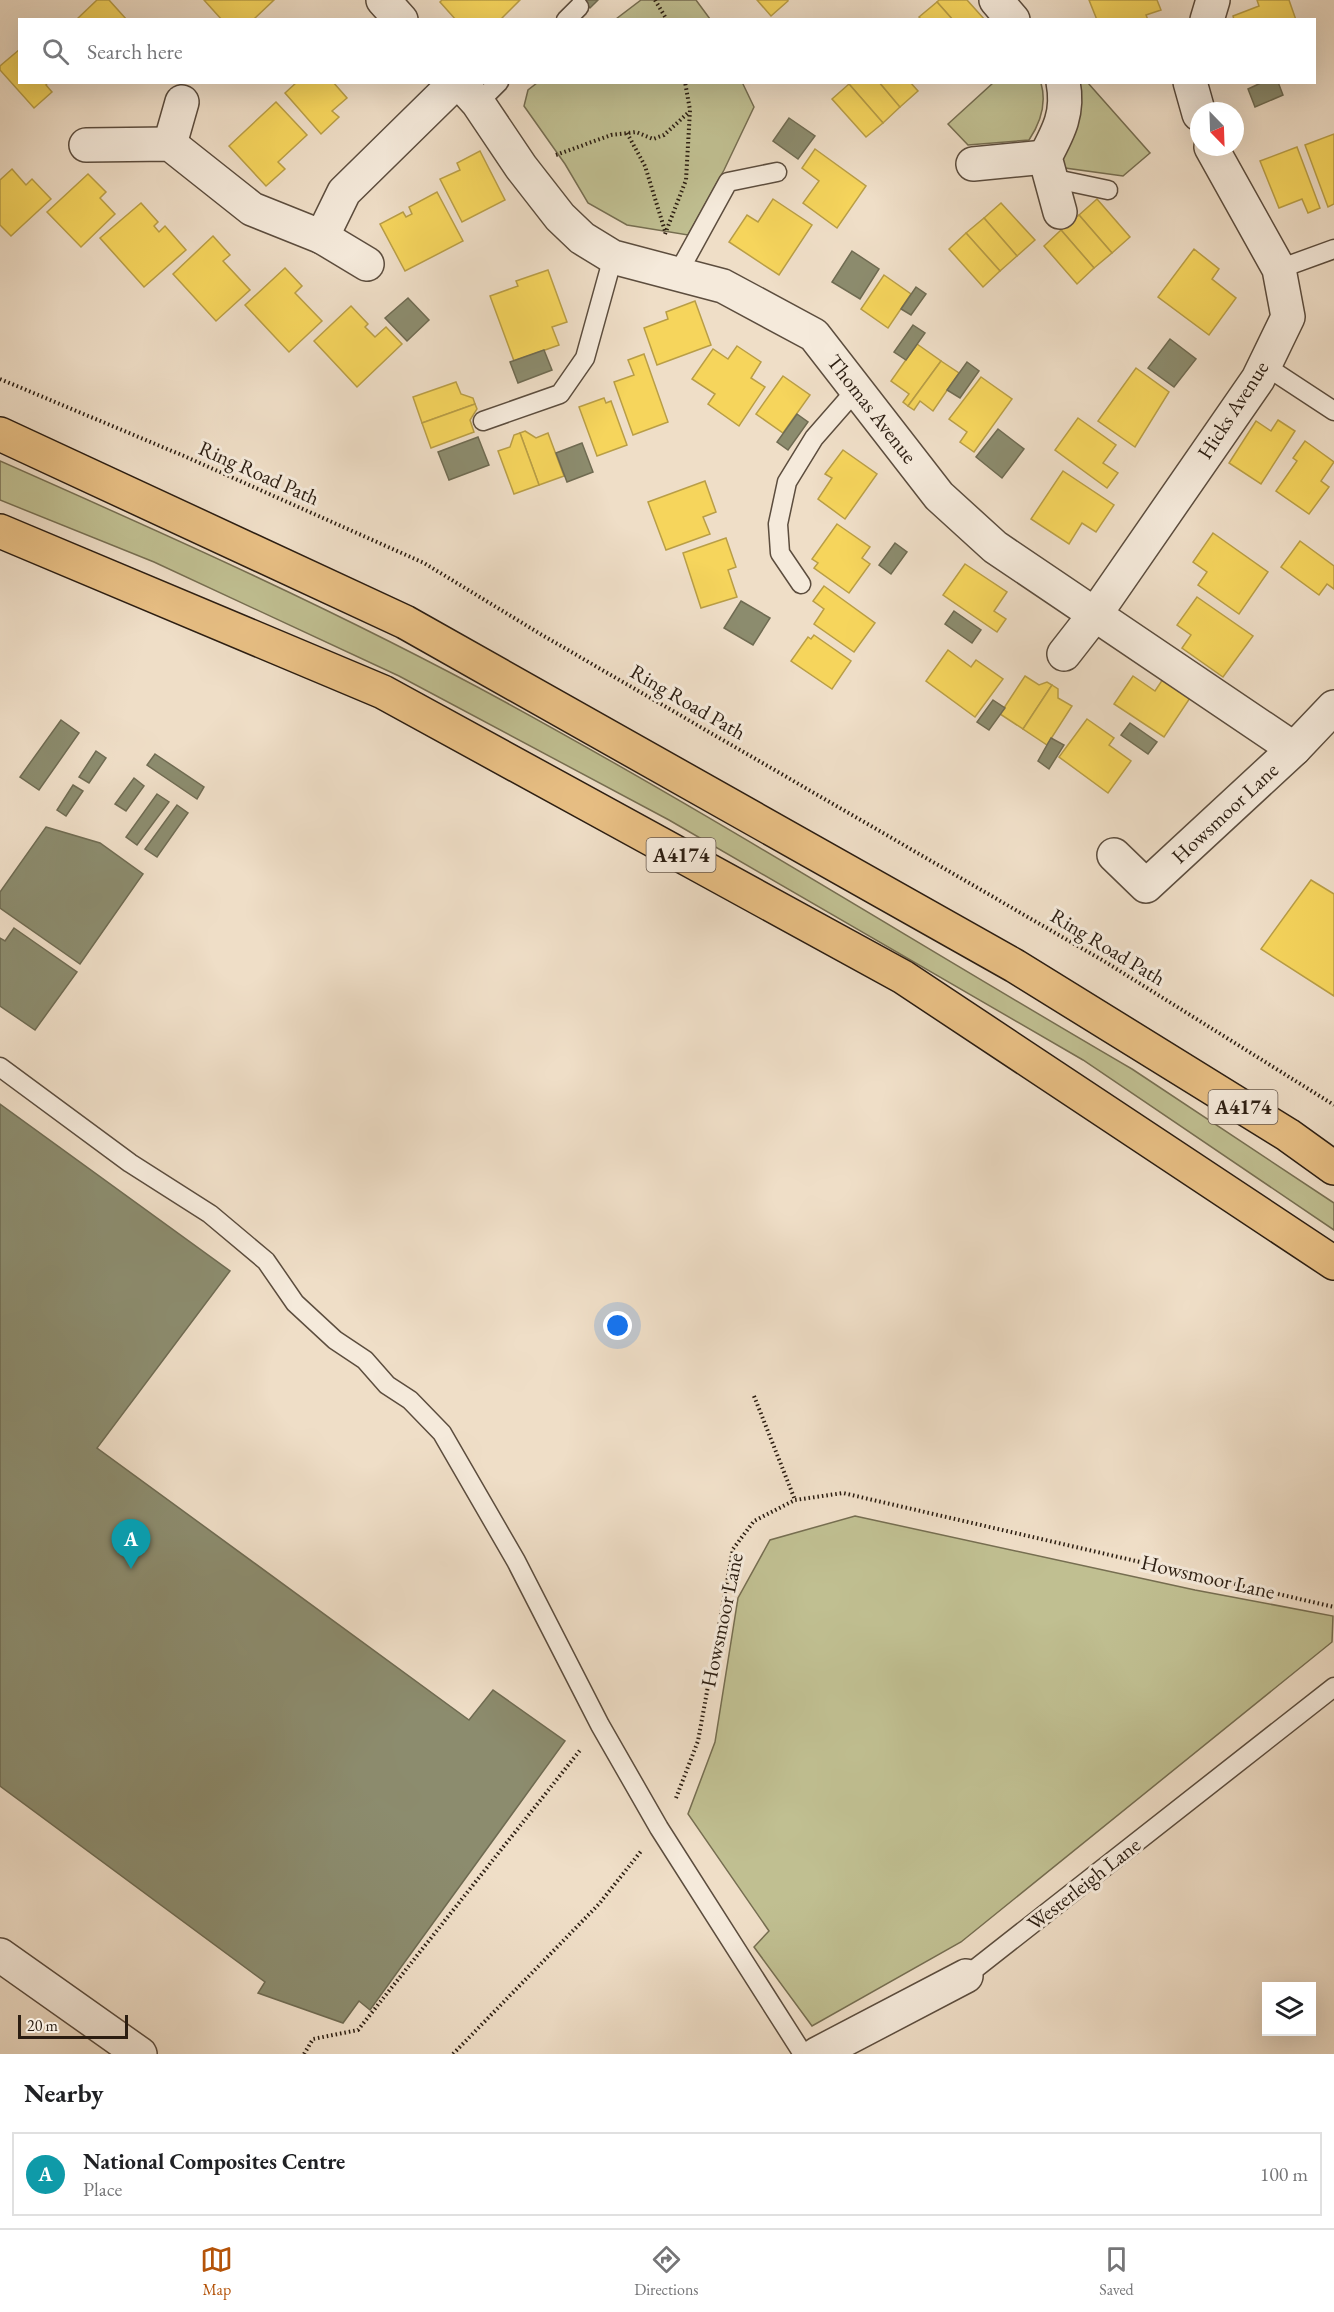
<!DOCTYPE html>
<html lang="en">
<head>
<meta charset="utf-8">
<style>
  body { margin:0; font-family:"EB Garamond",serif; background:#f6f6f6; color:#202124 }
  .controls { position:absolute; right:18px; bottom:18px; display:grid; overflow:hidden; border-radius:0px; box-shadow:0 6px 24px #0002 }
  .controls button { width:54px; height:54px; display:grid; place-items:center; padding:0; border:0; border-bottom:2px solid #e0e0e0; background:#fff; color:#202124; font:30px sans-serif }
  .compass { position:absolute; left:1190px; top:102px; width:54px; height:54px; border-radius:50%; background:#fff; box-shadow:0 6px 24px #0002; rotate:157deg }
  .scale { position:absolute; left:18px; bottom:15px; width:110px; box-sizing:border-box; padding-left:6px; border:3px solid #2b1d11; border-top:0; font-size:16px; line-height:21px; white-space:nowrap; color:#2b1d11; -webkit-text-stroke:4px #f5eadb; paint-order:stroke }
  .you { position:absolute; left:618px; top:1326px; width:21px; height:21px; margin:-15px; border:4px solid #fff; border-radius:50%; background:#1a73e8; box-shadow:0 0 0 9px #1a73e833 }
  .badge { display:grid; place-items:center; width:39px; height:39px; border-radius:50%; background:#b45309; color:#fff; font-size:20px; font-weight:700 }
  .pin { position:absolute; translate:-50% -50px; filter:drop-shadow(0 2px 3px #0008) }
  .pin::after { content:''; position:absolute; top:32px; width:21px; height:18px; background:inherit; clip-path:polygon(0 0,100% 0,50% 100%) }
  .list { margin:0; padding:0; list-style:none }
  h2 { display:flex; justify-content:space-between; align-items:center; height:78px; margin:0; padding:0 24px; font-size:26px }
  h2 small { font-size:20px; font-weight:400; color:#757577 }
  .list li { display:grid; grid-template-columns:39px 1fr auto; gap:18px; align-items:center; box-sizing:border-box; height:84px; margin:0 12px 12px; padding:0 12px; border:2px solid #e0e0e0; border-radius:0px }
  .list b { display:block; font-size:22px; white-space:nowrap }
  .list p { margin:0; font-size:20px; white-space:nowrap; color:#757577 }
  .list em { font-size:20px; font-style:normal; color:#757577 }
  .icon { flex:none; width:33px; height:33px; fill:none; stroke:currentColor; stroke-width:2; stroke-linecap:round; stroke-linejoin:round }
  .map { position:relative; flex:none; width:1334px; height:2054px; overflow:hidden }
  .search { position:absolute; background:#fff; box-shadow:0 6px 24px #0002; left:18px; right:18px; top:18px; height:66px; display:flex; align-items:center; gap:15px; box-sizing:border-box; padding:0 21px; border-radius:0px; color:#757577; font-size:22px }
  .sheet { height:174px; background:#fff }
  nav { display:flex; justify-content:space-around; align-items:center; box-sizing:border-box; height:84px; border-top:2px solid #e0e0e0; background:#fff; font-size:16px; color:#757577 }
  nav a { display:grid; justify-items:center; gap:3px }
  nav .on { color:#b45309 }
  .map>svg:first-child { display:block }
  .green { fill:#c0bf91; stroke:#766e51; stroke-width:1.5 }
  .homes { fill:#f6d55c; stroke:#b99e46; stroke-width:1.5 }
  .industry { fill:#8c8c6e; stroke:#6f6b52; stroke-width:1.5 }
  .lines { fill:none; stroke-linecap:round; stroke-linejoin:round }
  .service-casing { stroke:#5c4d3e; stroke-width:21 }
  .minor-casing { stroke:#5c4d3e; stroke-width:36 }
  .trunk-casing { stroke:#2b1d11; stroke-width:36 }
  .path { stroke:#2b1d11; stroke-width:4; stroke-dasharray:1.5 3; stroke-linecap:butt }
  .service { stroke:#f5eadb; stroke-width:18 }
  .minor { stroke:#f5eadb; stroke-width:33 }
  .trunk { stroke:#e8bf84; stroke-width:33 }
  .labels { text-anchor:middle; stroke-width:6; stroke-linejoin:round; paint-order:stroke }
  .shield { fill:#f5eadb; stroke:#685a4e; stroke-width:1.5 }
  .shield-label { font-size:20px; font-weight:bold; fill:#2b1d11 }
  .street-label { font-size:21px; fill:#2b1d11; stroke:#f5eadb }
</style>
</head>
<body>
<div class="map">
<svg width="1334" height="2054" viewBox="0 0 1334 2054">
  <rect width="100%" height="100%" fill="#efdec7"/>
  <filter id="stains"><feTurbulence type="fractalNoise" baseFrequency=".00333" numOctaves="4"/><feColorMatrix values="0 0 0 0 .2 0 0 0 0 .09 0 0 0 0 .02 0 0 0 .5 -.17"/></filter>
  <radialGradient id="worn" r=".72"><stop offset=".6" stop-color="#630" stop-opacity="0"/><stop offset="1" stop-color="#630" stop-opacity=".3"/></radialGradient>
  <g class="green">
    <path d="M641 0H696L710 19H616Z"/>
    <path d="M742 82 754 107 724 170 688 235 627 225 588 203 565 164 524 106 528 90 537 83Z"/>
    <path d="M993 83H1041C1047 104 1041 122 1029 140L968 145 948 124Z"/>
    <path d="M1077 83H1088L1150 153 1123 176 1058 167Z"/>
    <path d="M0 461C172 537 342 613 507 703 719 819 924 948 1132 1069L1334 1203V1230L1083 1060 669 820 399 676 154 562 0 500Z"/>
    <path d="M855 1516 1195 1590 1333 1616 1332 1642 961 1942 812 2026 754 1947 769 1931 688 1814 715 1742 738 1598 770 1540Z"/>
  </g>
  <g class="homes">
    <path d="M97 0H109L127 20H76Z"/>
    <path d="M204 0H274L253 20H222Z"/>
    <path d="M442 0H520L500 20H456L440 2Z"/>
    <path d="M757 0H788V1L771 16Z"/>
    <path d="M939 0H967L985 20H953L937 2Z"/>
    <path d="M1089 0H1157L1161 10 1146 15 1148 20H1097Z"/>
    <path d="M1257 0H1289L1296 20H1234L1233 16 1259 6Z"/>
    <path d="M937 2 953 20H922L919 17Z"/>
    <path d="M20 49V82H48L46 85 52 92 34 108 0 70V66Z"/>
    <path d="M297 82H333L347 98 332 111 339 117 321 134 285 93Z"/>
    <path d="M851 82H879L900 107 883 123 849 84Z"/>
    <path d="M879 82H910L918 91 900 107Z"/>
    <path d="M849 84 883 123 866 137 832 99Z"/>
    <path d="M276 102 307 135 278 162 285 169 266 186 229 146Z"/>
    <path d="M1334 134V204L1328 207 1305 145Z"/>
    <path d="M1297 147 1320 208 1308 213 1302 199 1279 208 1260 161Z"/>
    <path d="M815 149 866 186 837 228 803 203 819 181 802 168Z"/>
    <path d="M480 151 505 200 462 222 440 179 460 170 457 163Z"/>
    <path d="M12 169 26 185 32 179 51 199 11 236 0 225V180Z"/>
    <path d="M88 174 106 192 100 198 115 214 81 247 47 212Z"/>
    <path d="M437 192 463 241 405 271 380 224 403 212 406 217 412 214 409 207Z"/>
    <path d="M773 199 812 225 779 275 729 242 747 215 758 222Z"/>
    <path d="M1097 199 1130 237 1112 253 1079 215Z"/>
    <path d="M141 203 158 222 154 226 159 232 165 226 186 250 144 287 100 238Z"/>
    <path d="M1001 203 1035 240 1017 256 984 218Z"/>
    <path d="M1079 215 1112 253 1094 268 1061 230Z"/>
    <path d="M984 218 1017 256 1000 271 966 233Z"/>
    <path d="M1061 230 1094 268 1077 284 1044 246Z"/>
    <path d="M966 233 1000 271 983 287 949 249Z"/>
    <path d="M213 236 230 255 223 261 250 290 216 321 173 274Z"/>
    <path d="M1194 249 1219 269 1212 279 1236 298 1209 335 1158 297Z"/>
    <path d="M285 268 302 286 295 293 322 321 289 352 245 305Z"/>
    <path d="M548 270 567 322 552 327 559 345 514 361 490 296 518 286 516 281Z"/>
    <path d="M884 275 911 294 888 328 861 309Z"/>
    <path d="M695 301 711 345 657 365 644 328 668 319 666 312Z"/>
    <path d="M351 306 368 324 365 327 375 337 386 327 402 344 357 387 314 341Z"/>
    <path d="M917 344 941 361 908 406 903 402 909 394 891 381Z"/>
    <path d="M737 346 761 362 751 378 765 387 739 426 708 404 715 394 692 379 713 349 728 359Z"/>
    <path d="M644 354 668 422 633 435 614 382 634 375 628 360Z"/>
    <path d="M941 361 959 373 933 411 920 401 914 410 908 406Z"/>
    <path d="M1136 368 1169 392 1135 447 1098 421Z"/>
    <path d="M783 376 810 395 783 433 756 414Z"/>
    <path d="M981 377 1012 399 974 452 960 442 967 432 949 419Z"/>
    <path d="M456 382 461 394 473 398 475 404 422 423 413 397Z"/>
    <path d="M604 398 606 403 611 401 627 445 597 456 579 407Z"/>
    <path d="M475 404 477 409 470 420 474 432 431 448 422 423Z"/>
    <path d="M1078 418 1116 445 1103 463 1118 473 1107 488 1055 450Z"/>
    <path d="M1278 420 1295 431 1261 484 1229 463 1256 421 1271 431Z"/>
    <path d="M525 431 536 438 548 433 564 476 539 485 520 433Z"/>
    <path d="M520 433 539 485 514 494 498 451 510 447 514 435Z"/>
    <path d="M1305 441 1334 462 1321 481 1329 487 1309 514 1276 491 1297 461 1293 458Z"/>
    <path d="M843 450 877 474 845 519 818 499 832 478 825 474Z"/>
    <path d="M1063 471 1114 505 1096 532 1082 523 1069 544 1031 519Z"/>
    <path d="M705 481 716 512 703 517 710 534 666 550 648 502Z"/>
    <path d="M837 524 870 547 862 558 870 564 849 593 814 568 818 563 812 559Z"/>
    <path d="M1213 533 1268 572 1239 614 1198 585 1207 572 1193 562Z"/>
    <path d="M726 538 736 567 728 570 737 597 701 608 683 553Z"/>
    <path d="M1300 541 1334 566V589L1327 584 1319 595 1281 567Z"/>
    <path d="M965 564 1007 592 994 611 1006 619 997 632 943 595Z"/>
    <path d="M824 586 875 623 854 652 814 624 824 609 813 601Z"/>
    <path d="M1197 597 1253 636 1223 677 1182 648 1191 635 1177 625Z"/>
    <path d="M814 635 851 661 832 689 791 661 808 637 811 639Z"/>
    <path d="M948 650 971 667 976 660 1003 679 975 717 926 681Z"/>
    <path d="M1025 676 1039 685 1047 682 1052 685 1023 729 1000 714Z"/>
    <path d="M1133 676 1155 691 1163 679 1190 698 1164 737 1114 704Z"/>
    <path d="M1052 685 1058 689V698L1072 706 1047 745 1023 729Z"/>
    <path d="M1087 719 1114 738 1109 745 1131 761 1108 793 1059 757Z"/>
    <path d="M1311 880 1334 894V996L1261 949Z"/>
  </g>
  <g class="industry">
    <path d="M583 0H598L590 8Z"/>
    <path d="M1263 82H1278L1283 95 1255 107 1248 89Z"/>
    <path d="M789 118 815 136 798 159 773 141Z"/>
    <path d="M852 251 879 269 860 299 832 282Z"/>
    <path d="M916 287 926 294 911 315 901 309Z"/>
    <path d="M408 298 429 320 407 341 385 318Z"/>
    <path d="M913 325 925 333 906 360 894 352Z"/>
    <path d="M1170 339 1196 359 1174 387 1148 368Z"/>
    <path d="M544 350 552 370 518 383 510 362Z"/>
    <path d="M967 362 979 371 960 398 947 390Z"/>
    <path d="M797 414 808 422 788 450 777 442Z"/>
    <path d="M998 429 1024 449 1002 478 976 457Z"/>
    <path d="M478 437 489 465 449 480 438 452Z"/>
    <path d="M582 443 593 472 567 482 556 453Z"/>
    <path d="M895 543 907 552 891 574 879 565Z"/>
    <path d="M741 601 770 618 753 645 724 628Z"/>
    <path d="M954 611 981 630 972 643 945 624Z"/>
    <path d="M993 700 1005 708 989 730 977 722Z"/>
    <path d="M61 720 79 733 39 790 20 777Z"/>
    <path d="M1130 723 1157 742 1148 754 1121 735Z"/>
    <path d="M1051 738 1064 745 1049 769 1038 761Z"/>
    <path d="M96 751 106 758 89 783 79 777Z"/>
    <path d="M155 754 204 787 197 799 147 765Z"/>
    <path d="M134 778 144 786 126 811 115 804Z"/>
    <path d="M73 785 83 791 66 816 57 810Z"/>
    <path d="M157 794 169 802 137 845 126 837Z"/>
    <path d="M177 805 188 813 157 857 145 849Z"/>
    <path d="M46 827 100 843 143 874 80 964 0 908V892Z"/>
    <path d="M14 928 77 972 35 1030 0 1006V938L5 941Z"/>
    <path d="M0 1104 230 1271 97 1448 469 1720 493 1690 565 1741 370 2010 359 2001 343 2023 258 1993 265 1982 0 1786Z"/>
  </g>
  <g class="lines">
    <defs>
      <g id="service">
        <path d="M566 20 579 7"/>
        <path d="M478 103 499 82"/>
        <path d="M1051 178 1108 190"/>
        <path d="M1279 269 1334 249"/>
        <path d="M678 273 728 182 777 172"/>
        <path d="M1264 365 1334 411"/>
        <path d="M483 421 560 394 585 358 613 257"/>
        <path d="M801 584 780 553 778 524 787 482 814 438 856 390"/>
        <path d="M0 1067 130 1163 210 1214 266 1261 295 1303 335 1340 365 1360 387 1385 410 1400 442 1433 516 1561 600 1725 659 1828 803 2054"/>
        <path d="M966 1976 1334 1687"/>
      </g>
      <g id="minor">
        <path d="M383 0 401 20"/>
        <path d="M996 0 1013 20"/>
        <path d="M1207 20 1213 0"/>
        <path d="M459 82 478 103 521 167 560 217 582 238 613 257 723 286 814 335 939 496 995 547 1294 749"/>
        <path d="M1190 82 1199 114"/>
        <path d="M170 144 182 102"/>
        <path d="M86 145 170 144 252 209 322 237 344 192 456 82"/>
        <path d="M973 164 1045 157"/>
        <path d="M1060 212 1045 157C1059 131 1069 112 1063 82"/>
        <path d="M322 237 367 264"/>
        <path d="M1064 654 1096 613 1258 379 1288 317 1279 269 1211 147"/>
        <path d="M1114 855 1146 886 1294 749 1334 707"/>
        <path d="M0 1955 140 2054"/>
        <path d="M817 2054 966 1976"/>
      </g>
      <g id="trunk">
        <path d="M0 434 405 622 1015 966 1288 1135 1334 1168"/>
        <path d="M0 531 383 692 903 977 1334 1263"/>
      </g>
    </defs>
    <use href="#service" class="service-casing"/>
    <use href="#minor" class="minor-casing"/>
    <use href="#trunk" class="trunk-casing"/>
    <g class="path">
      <path d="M655 0 667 20"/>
      <path d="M627 133 645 166 665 231"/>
      <path d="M556 155 611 135 636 132 653 139 664 135 689 112"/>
      <path d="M665 234 686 180 690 110 685 82"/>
      <path d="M0 379 184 456 424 563 542 635 1107 963 1334 1105"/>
      <path d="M754 1396 795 1500"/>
      <path d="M676 1798 698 1741 733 1549 754 1521 795 1500 843 1493 1334 1607"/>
      <path d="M304 2054 313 2039 358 2030 581 1749"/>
      <path d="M453 2054 599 1904 642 1850"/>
    </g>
    <use href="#service" class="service"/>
    <use href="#minor" class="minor"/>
    <use href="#trunk" class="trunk"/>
  </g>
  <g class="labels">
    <g class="shield">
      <rect x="646.5" y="838" width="69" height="34" rx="4.5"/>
      <rect x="1208.5" y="1090" width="69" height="34" rx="4.5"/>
    </g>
    <g class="shield-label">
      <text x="681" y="862">A4174</text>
      <text x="1243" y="1114">A4174</text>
    </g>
    <g class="street-label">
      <text transform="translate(872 409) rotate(52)" y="7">Thomas Avenue</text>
      <text transform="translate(1233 410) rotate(-57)" y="7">Hicks Avenue</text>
      <text transform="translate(259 473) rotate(24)" y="7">Ring Road Path</text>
      <text transform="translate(688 702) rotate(30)" y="7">Ring Road Path</text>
      <text transform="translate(1225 813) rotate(-43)" y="7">Howsmoor Lane</text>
      <text transform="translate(1108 947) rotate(31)" y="7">Ring Road Path</text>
      <text transform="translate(1208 1577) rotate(13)" y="7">Howsmoor Lane</text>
      <text transform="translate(722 1620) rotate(-78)" y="7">Howsmoor Lane</text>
      <text transform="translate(1084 1884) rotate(-38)" y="7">Westerleigh Lane</text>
    </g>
  </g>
  <rect width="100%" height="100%" filter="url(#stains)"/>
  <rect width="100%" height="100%" fill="url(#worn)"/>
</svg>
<div class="controls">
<button><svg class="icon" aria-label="layers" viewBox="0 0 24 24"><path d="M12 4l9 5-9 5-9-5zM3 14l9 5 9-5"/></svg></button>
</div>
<svg class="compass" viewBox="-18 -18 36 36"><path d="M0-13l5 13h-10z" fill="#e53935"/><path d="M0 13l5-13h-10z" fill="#757577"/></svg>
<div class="scale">20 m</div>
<div class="you"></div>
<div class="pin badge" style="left:131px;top:1569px;background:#0f9aa8">A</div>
<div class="search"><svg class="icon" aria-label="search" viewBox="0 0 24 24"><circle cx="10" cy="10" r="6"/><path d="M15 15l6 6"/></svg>Search here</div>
</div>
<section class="sheet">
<h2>Nearby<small></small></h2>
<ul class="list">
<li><span class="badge" style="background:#0f9aa8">A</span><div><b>National Composites Centre</b><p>Place</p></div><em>100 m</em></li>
</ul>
</section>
<nav>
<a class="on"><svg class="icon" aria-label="map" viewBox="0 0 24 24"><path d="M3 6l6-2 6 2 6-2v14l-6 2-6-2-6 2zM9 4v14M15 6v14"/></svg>Map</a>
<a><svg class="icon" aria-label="directions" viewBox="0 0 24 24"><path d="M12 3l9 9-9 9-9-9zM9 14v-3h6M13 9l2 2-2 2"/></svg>Directions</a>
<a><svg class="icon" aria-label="saved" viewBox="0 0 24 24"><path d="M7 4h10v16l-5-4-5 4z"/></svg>Saved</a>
</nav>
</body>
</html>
